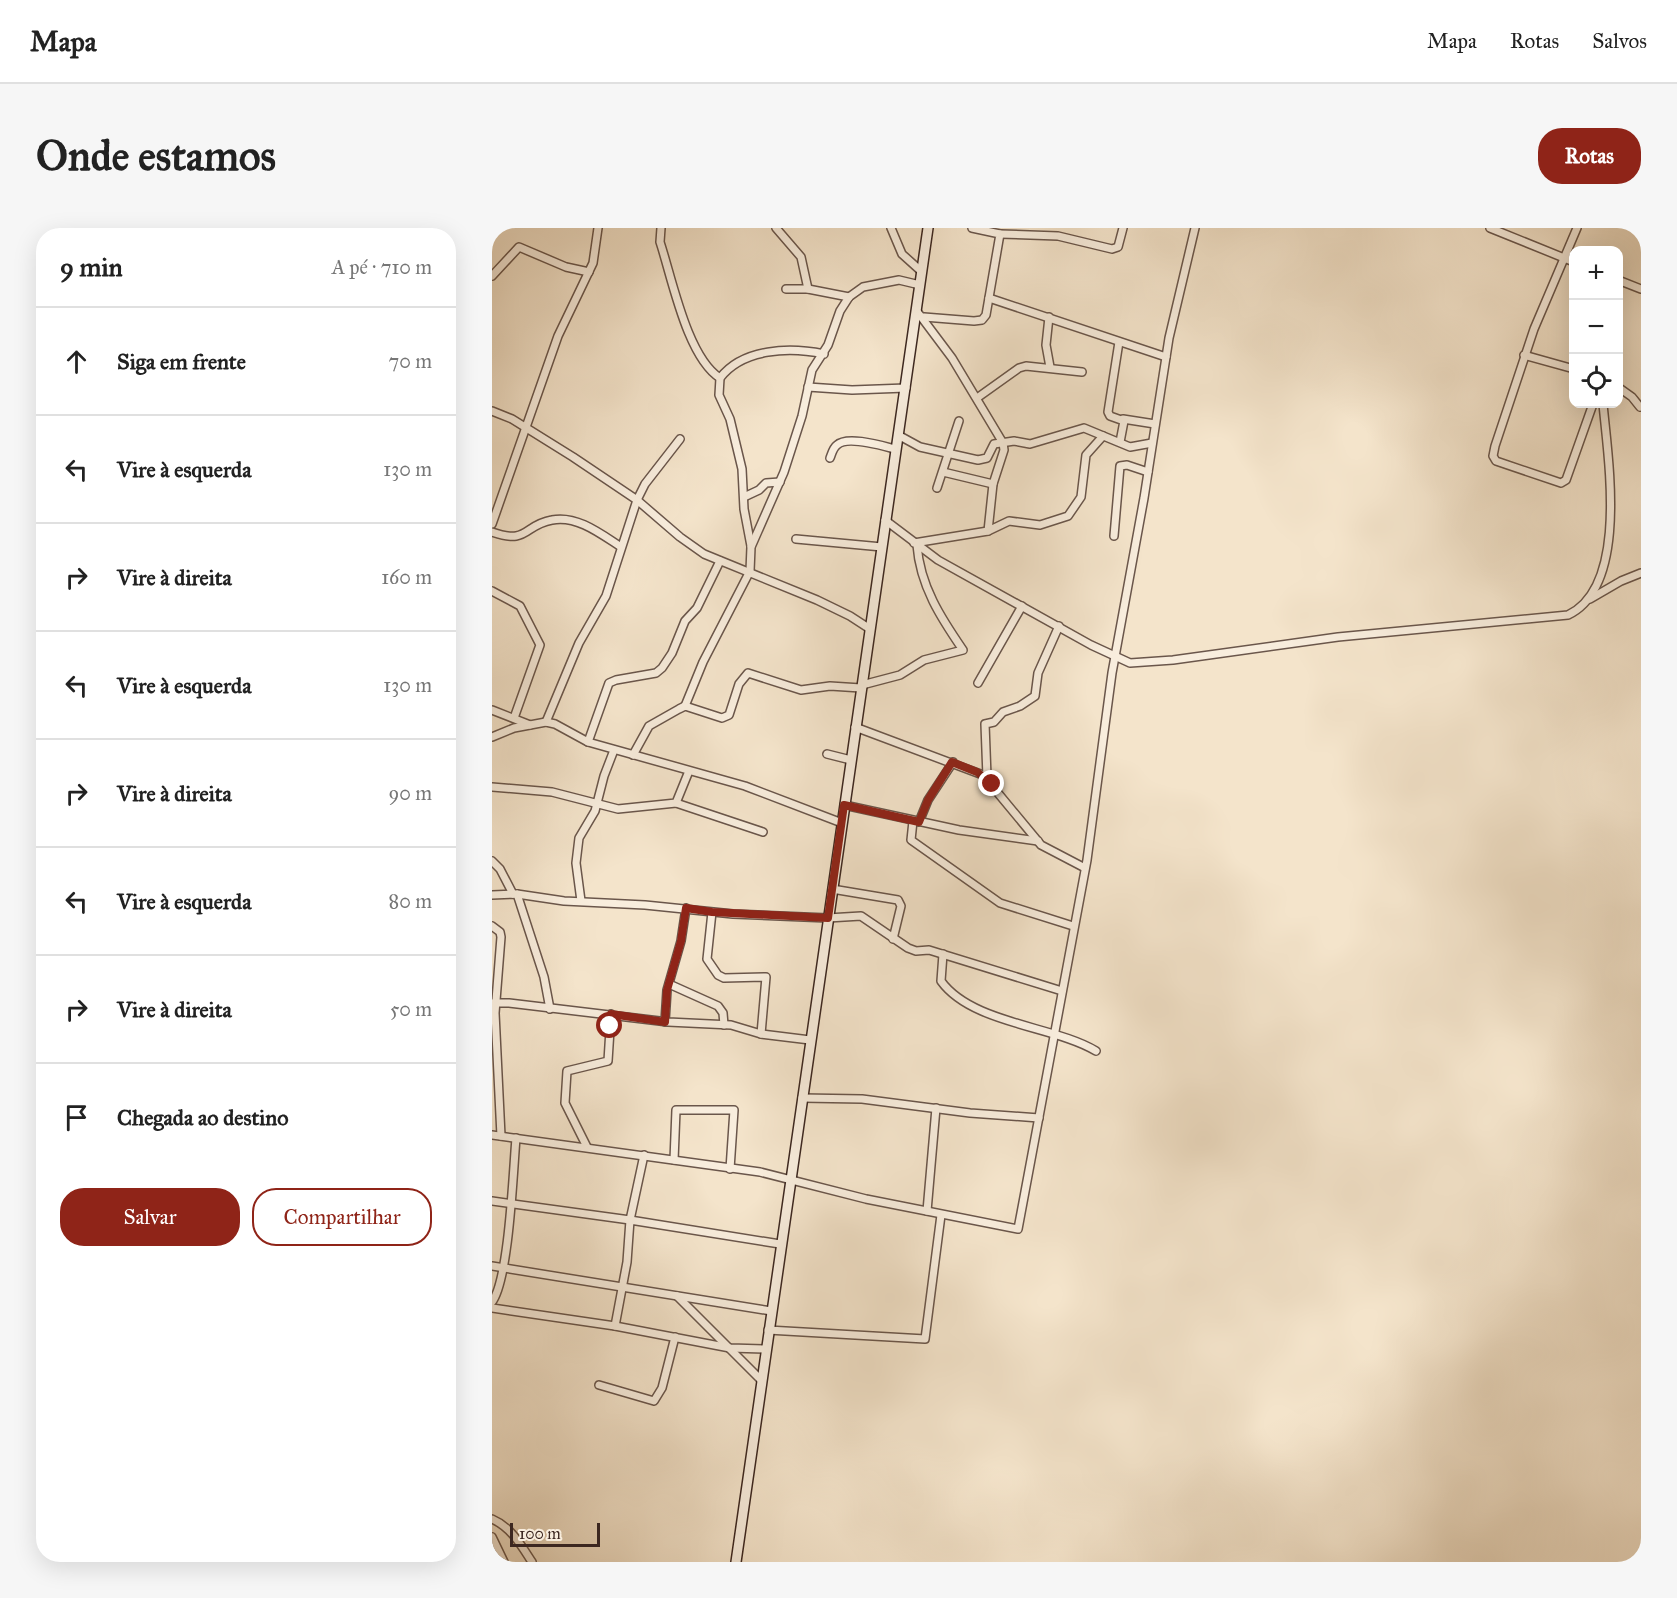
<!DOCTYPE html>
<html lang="pt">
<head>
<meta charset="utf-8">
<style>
  body { margin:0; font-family:"IM FELL Great Primer",serif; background:#f6f6f6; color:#222 }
  .controls { position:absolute; right:18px; top:18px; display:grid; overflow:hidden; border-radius:12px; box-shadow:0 6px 24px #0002 }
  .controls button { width:54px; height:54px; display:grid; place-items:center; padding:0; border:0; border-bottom:2px solid #e0e0e0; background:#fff; color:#222; font:30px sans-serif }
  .scale { position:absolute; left:18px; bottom:15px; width:90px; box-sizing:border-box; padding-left:6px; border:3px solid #3c2720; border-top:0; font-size:16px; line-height:21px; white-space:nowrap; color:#3c2720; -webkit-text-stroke:4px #f8eddd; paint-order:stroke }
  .stop { position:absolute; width:18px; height:18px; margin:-14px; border:4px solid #8f2418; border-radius:50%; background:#fff }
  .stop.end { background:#8f2418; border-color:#fff; box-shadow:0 2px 6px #0008 }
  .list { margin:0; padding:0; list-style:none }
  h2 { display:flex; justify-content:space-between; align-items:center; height:78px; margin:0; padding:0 24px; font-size:26px }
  h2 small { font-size:20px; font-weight:400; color:#767676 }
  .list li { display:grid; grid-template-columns:39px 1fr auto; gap:18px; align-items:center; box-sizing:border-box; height:108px; padding:0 24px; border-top:2px solid #e0e0e0 }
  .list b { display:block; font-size:22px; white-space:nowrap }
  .list em { font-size:20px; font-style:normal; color:#767676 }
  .actions { display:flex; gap:12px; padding:18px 24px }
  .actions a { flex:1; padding:14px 0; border:2px solid #8f2418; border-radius:24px; text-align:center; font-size:21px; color:#8f2418 }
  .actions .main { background:#8f2418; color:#fff }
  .icon { flex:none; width:33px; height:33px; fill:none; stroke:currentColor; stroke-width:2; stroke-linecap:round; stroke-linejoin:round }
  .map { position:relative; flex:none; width:1149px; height:1334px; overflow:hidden; border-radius:24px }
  header { display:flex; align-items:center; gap:36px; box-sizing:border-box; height:84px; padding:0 30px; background:#fff; border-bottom:2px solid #e0e0e0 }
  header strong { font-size:28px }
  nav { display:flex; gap:33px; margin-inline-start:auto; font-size:21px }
  .intro { display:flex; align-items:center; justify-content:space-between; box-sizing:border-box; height:144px; padding:0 36px }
  h1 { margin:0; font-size:42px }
  .button { padding:15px 27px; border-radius:24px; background:#8f2418; color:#fff; font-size:21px; font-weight:700 }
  main { display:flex; gap:36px; padding:0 36px }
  aside { flex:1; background:#fff; border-radius:24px; box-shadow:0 6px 24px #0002 }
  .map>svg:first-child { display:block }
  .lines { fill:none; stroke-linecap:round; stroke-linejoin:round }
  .minor-casing { stroke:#6a564b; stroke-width:10 }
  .secondary-casing { stroke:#3c2720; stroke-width:12 }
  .minor { stroke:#f8eddd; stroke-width:7 }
  .secondary { stroke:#f8eddd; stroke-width:9 }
  .route { stroke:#8f2418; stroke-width:8 }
</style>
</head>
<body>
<header>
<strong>Mapa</strong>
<nav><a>Mapa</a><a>Rotas</a><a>Salvos</a></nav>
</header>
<div class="intro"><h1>Onde estamos</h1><a class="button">Rotas</a></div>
<main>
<aside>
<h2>9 min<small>A pé · 710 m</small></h2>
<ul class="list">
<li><svg class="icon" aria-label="ahead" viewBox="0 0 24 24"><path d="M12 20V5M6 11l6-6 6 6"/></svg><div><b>Siga em frente</b></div><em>70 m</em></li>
<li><svg class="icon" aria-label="left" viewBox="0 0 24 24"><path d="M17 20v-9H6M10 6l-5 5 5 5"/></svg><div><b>Vire à esquerda</b></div><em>130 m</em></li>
<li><svg class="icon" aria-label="right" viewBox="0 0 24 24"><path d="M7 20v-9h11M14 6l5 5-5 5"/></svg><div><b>Vire à direita</b></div><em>160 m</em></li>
<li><svg class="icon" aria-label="left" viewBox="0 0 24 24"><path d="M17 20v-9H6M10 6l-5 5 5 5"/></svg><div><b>Vire à esquerda</b></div><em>130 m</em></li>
<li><svg class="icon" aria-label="right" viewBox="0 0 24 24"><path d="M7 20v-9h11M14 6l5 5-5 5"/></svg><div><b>Vire à direita</b></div><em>90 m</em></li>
<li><svg class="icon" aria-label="left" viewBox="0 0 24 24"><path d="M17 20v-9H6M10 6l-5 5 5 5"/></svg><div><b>Vire à esquerda</b></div><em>80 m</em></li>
<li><svg class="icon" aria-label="right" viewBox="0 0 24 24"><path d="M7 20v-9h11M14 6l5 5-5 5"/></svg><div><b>Vire à direita</b></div><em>50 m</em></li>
<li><svg class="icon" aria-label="arrive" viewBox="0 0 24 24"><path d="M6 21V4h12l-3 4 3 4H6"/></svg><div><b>Chegada ao destino</b></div></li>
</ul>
<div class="actions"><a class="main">Salvar</a><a>Compartilhar</a></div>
</aside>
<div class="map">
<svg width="1149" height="1334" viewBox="0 0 1149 1334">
  <rect width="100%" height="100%" fill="#f4e4cb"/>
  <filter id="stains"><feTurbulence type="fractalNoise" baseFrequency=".00333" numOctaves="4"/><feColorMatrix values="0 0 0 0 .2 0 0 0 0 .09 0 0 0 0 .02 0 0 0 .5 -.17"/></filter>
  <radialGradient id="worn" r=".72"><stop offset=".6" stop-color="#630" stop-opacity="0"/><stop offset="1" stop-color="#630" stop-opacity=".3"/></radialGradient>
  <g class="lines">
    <defs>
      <g id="minor">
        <path d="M169 0 168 14C180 50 195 129 228 150"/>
        <path d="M284 0 309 29 316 61"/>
        <path d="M399 0 410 26 430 44"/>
        <path d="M998 0 1082 34"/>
        <path d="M1085 0 1042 101 1003 218 1001 228 1004 233 1069 255 1074 252 1101 176"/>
        <path d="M508 6 566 8 620 21 626 19 631 0"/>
        <path d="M0 48 27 19 74 39 97 44"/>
        <path d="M1126 52 1149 61"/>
        <path d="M294 61H316L357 69"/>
        <path d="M497 70 674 129"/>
        <path d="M424 82 460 130 511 215 512 222 501 256 496 303"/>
        <path d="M432 89 482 93 490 92 494 87 508 6 480 0"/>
        <path d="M557 89 554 117 558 139"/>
        <path d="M627 114 616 184 618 188 632 193 628 214"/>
        <path d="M1032 127 1082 141"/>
        <path d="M316 159 360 162 414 160"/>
        <path d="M1126 159 1140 169 1148 179"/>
        <path d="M485 170 527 140 534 138 590 144"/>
        <path d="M0 183 20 191 81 229 145 272 188 309 212 326 325 372 358 388 378 401"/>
        <path d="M631 191 663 196"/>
        <path d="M406 207 428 219 486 232 495 230 502 216 522 213 538 216 592 200 638 219 660 215"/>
        <path d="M338 230C340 225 341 220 345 217 355 207 391 218 403 221"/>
        <path d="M451 244 501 256"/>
        <path d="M445 260 467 193"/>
        <path d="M252 269 267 262 274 255 288 254"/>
        <path d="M393 292 446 332 599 417 638 435 681 432 846 409 1076 387C1137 358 1116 231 1111 176"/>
        <path d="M0 296 66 108 101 35 106 0"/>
        <path d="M0 304C37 317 31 297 60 292 85 287 109 306 129 319"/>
        <path d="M622 308 628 238 635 237 656 244"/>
        <path d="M304 311 390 319"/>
        <path d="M422 315 496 303 517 293 548 297 576 288 589 269 594 227 611 208"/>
        <path d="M259 318 252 281 250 241 238 191 227 167 228 150C251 120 298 119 332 126"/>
        <path d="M0 363 28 378 48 417 22 490"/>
        <path d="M1098 371 1129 353 1149 345"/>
        <path d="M486 455 530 378"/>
        <path d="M370 457 408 447 432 432 471 422C449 390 428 358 425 317"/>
        <path d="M193 478 211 434 258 343 259 319 292 244 310 188 320 142 336 117 348 83 357 69 371 59 407 52 428 57"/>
        <path d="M0 482 38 497"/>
        <path d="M54 494 87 415 114 368 145 272 153 256 188 211"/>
        <path d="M363 499 491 547 549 617 593 640"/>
        <path d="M0 509 22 500 54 494 63 496 96 514 253 558 350 595"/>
        <path d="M96 514 117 455 124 452 164 445 170 440 180 425 193 393 205 380 228 333"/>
        <path d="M335 526 359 532"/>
        <path d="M141 527 157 498 187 481 193 478 230 490 237 487 247 456 256 445 309 462 338 458 369 460"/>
        <path d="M495 549 493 496 502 494 511 484 528 478 543 468 546 445 567 398"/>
        <path d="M0 559 60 564 126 581 184 575 197 543"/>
        <path d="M184 575 271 604"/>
        <path d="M352 577 467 602 546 613"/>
        <path d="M421 593 419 612 508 675 581 698"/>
        <path d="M427 594 436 572 461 534"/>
        <path d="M0 633 8 641 21 666"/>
        <path d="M340 661 406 672 409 678 401 711"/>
        <path d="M25 666 52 749 58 781"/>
        <path d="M0 667 25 666 72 673 153 677 241 686 336 690 369 688 416 720 424 723 437 722 570 763"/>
        <path d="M89 673 84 635 87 610 103 583 112 548 122 522"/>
        <path d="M220 684 215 731 226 747 232 750 274 749 269 806"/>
        <path d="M0 698 8 704 9 709 3 785 9 908"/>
        <path d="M451 726 449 753C480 796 563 798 604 823"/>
        <path d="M177 756 226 778 231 785 232 797"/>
        <path d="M0 775H17L176 794 239 797 269 806 318 812"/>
        <path d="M173 794 175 762 189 713 194 680"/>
        <path d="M310 870 370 871 478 885 547 890"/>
        <path d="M0 907 268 944 374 971 526 1001 595 632 620 445 652 270 677 110 703 0"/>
        <path d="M95 919 73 875 75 843 116 833 119 786"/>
        <path d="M182 932 184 882H242L238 941"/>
        <path d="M0 973 138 992 152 927"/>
        <path d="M435 983 444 880"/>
        <path d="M0 1038 279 1083"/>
        <path d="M185 1068 268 1151"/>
        <path d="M0 1074C17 1051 21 945 24 910"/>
        <path d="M0 1080 123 1098 238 1120 273 1121"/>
        <path d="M123 1098 135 1034 138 992 288 1016"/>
        <path d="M276 1102 433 1111 449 987"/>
        <path d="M107 1157 162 1173 170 1160 183 1109"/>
        <path d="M0 1291C19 1299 29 1317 40 1334"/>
        <path d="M0 1309 12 1334"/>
      </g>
      <path id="secondary" d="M244 1334 436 0"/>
    </defs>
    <use href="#minor" class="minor-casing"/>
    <use href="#secondary" class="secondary-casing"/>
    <use href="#minor" class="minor"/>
    <use href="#secondary" class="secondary"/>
  </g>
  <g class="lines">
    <path class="route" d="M118 798 119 786 173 794 175 762 189 713 194 680 220 684 336 690 352 577 427 594 436 572 460 534 485 544 500 556"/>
  </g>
  <rect width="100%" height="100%" filter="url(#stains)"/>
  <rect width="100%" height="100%" fill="url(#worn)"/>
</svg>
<div class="controls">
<button>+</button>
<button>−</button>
<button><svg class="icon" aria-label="locate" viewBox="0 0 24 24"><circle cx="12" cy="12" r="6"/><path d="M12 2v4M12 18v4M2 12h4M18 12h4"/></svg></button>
</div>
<div class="scale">100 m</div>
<div class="stop" style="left:118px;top:798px"></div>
<div class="stop end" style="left:500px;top:556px"></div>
</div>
</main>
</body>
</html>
